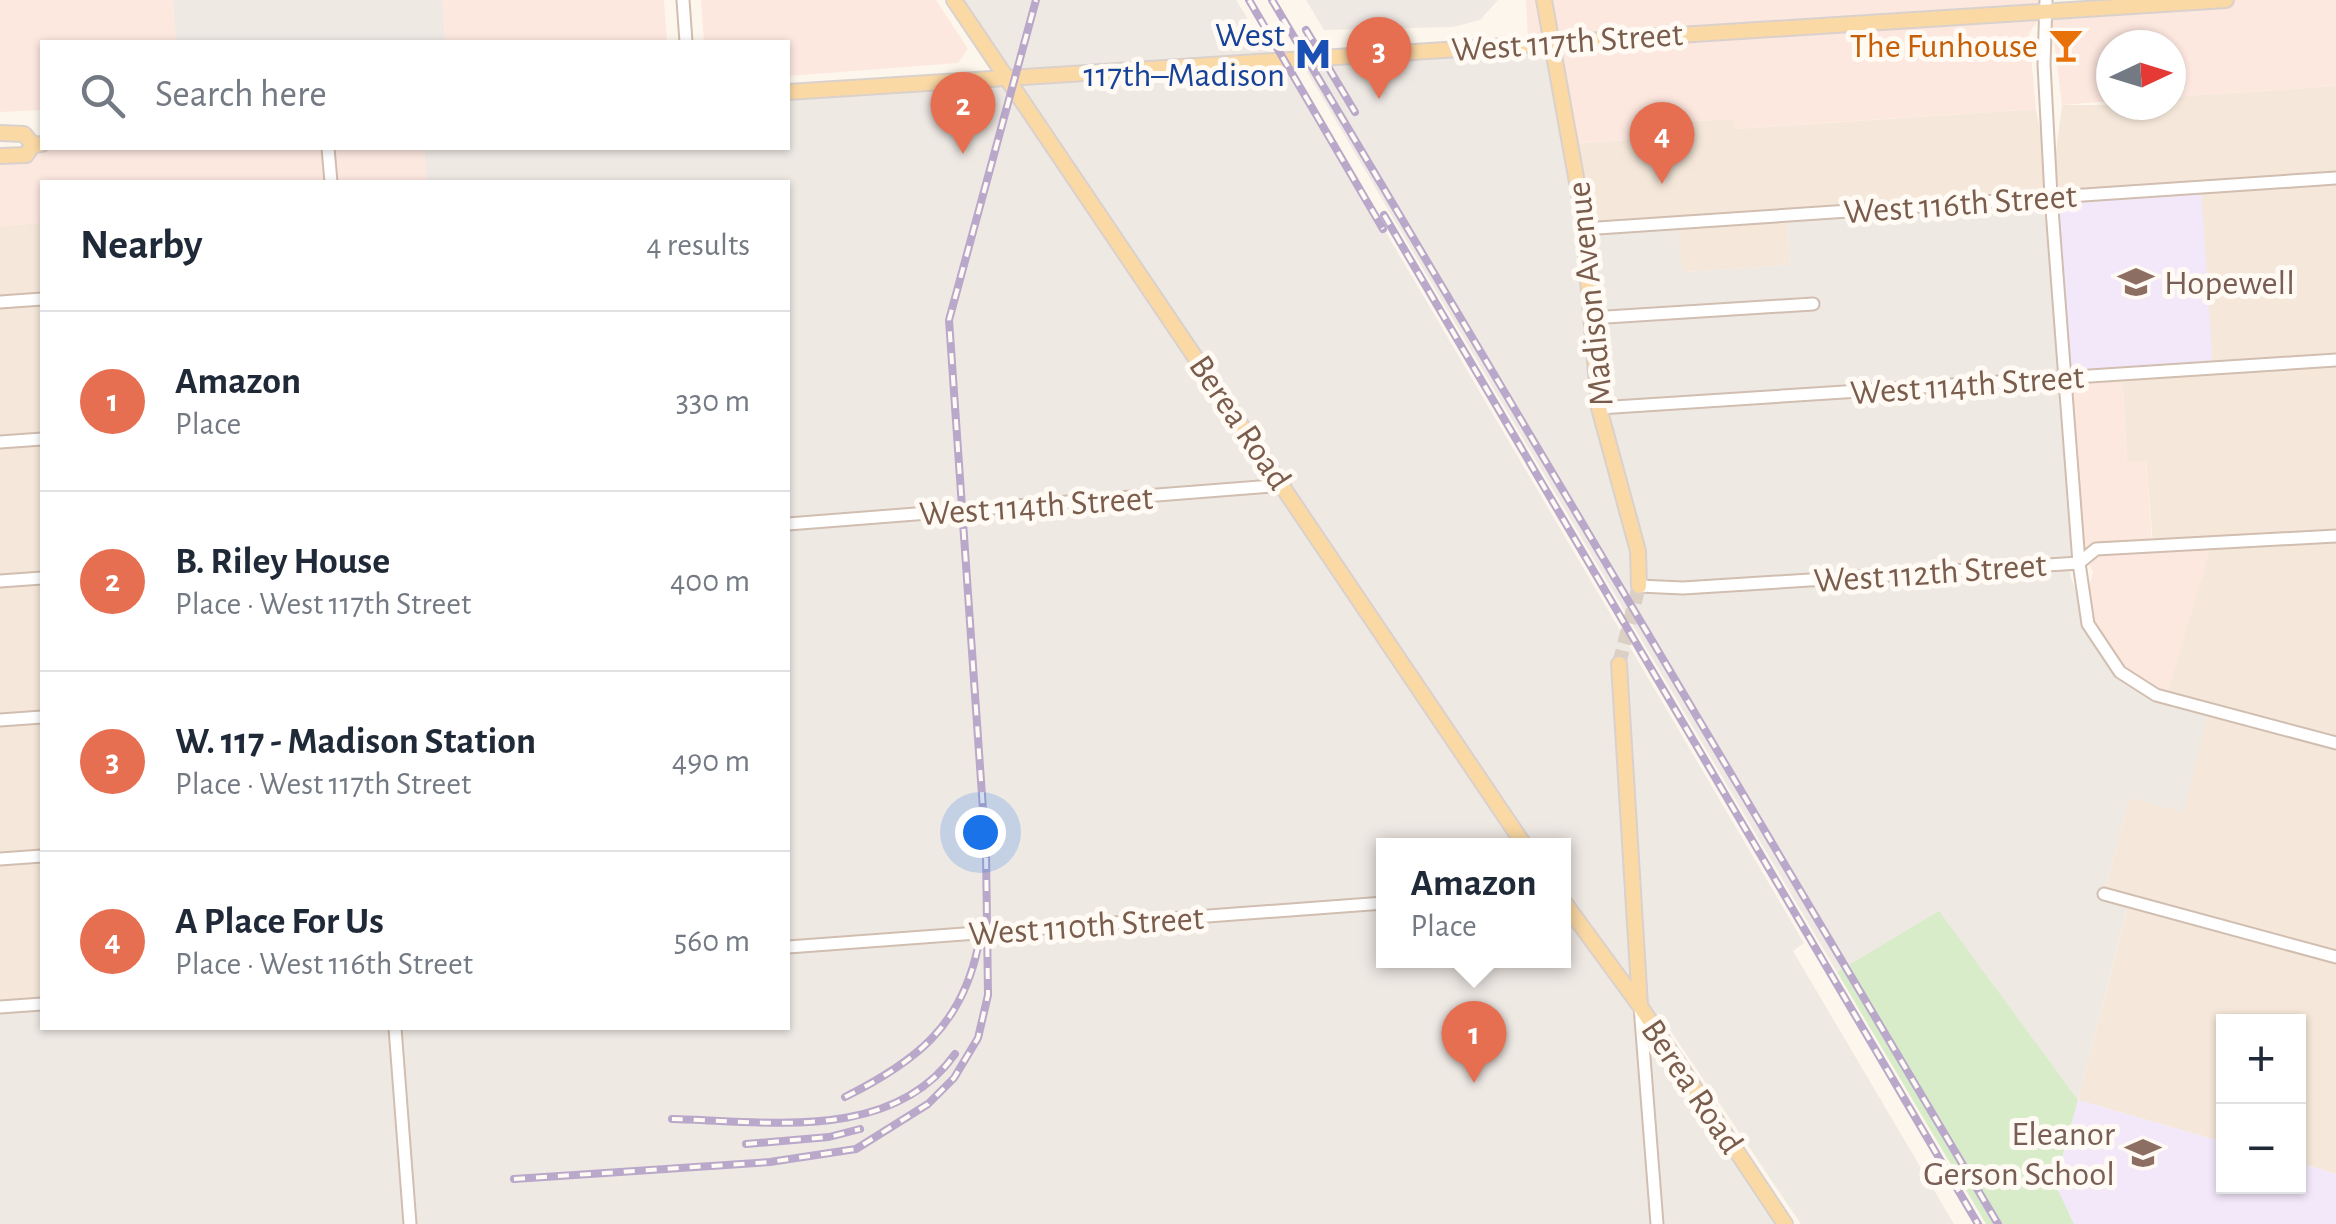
<!DOCTYPE html>
<html lang="en">
<head>
<meta charset="utf-8">
<style>
  body { margin:0; font-family:"Alegreya Sans",sans-serif; background:#f6f6f7; color:#1f2937 }
  .controls { position:absolute; right:30px; bottom:30px; display:grid; overflow:hidden; border-radius:0px; box-shadow:0 2px 8px #0004 }
  .controls button { width:90px; height:90px; display:grid; place-items:center; padding:0; border:0; border-bottom:2px solid #e0e1e3; background:#fff; color:#1f2937; font:50px sans-serif }
  .compass { position:absolute; left:2096px; top:30px; width:90px; height:90px; border-radius:50%; background:#fff; box-shadow:0 2px 8px #0004; rotate:86deg }
  .you { position:absolute; left:980px; top:832px; width:35px; height:35px; margin:-25px; border:8px solid #fff; border-radius:50%; background:#1a73e8; box-shadow:0 0 0 15px #1a73e833 }
  .badge { display:grid; place-items:center; width:65px; height:65px; border-radius:50%; background:#e76f51; color:#fff; font-size:32px; font-weight:700 }
  .pin { position:absolute; translate:-50% -82px; filter:drop-shadow(0 2px 5px #0008) }
  .pin::after { content:''; position:absolute; top:52px; width:35px; height:30px; background:inherit; clip-path:polygon(0 0,100% 0,50% 100%) }
  .popup { position:absolute; left:1376px; top:838px; width:195px; height:130px; box-sizing:border-box; display:grid; place-content:center; border-radius:0px; background:#fff; filter:drop-shadow(0 2px 8px #0005); font-size:32px; white-space:nowrap; color:#747a83 }
  .popup b { font-size:38px; color:#1f2937 }
  .popup::after { content:''; position:absolute; left:50%; top:100%; margin-left:-20px; border:20px solid transparent; border-top-color:#fff }
  .list { margin:0; padding:0; list-style:none }
  h2 { display:flex; justify-content:space-between; align-items:center; height:130px; margin:0; padding:0 40px; font-size:42px }
  h2 small { font-size:32px; font-weight:400; color:#747a83 }
  .list li { display:grid; grid-template-columns:65px 1fr auto; gap:30px; align-items:center; box-sizing:border-box; height:180px; padding:0 40px; border-top:2px solid #e0e1e3 }
  .list b { display:block; font-size:38px; white-space:nowrap }
  .list p { margin:0; font-size:32px; white-space:nowrap; color:#747a83 }
  .list em { font-size:32px; font-style:normal; color:#747a83 }
  .icon { flex:none; width:55px; height:55px; fill:none; stroke:currentColor; stroke-width:2; stroke-linecap:round; stroke-linejoin:round }
  .map { position:relative; flex:none; width:2336px; height:1224px; overflow:hidden }
  .search { position:absolute; background:#fff; box-shadow:0 2px 8px #0004; left:40px; top:40px; width:750px; height:110px; display:flex; align-items:center; gap:25px; box-sizing:border-box; padding:0 35px; border-radius:0px; color:#747a83; font-size:38px }
  .panel { position:absolute; background:#fff; box-shadow:0 2px 8px #0004; left:40px; top:180px; width:750px; height:850px; border-radius:0px }
  .map>svg:first-child { display:block }
  .residential { fill:#f5e8da }
  .commercial { fill:#fde8e0 }
  .industrial { fill:#efe9e4; fill-rule:evenodd }
  .education { fill:#f3e8fa }
  .green { fill:#d8ecc9 }
  .lines { fill:none; stroke-linecap:round; stroke-linejoin:round }
  .major-tunnel { stroke:#dcd0c4; stroke-width:14; stroke-dasharray:14 7; stroke-linecap:butt }
  .minor-casing { stroke:#d1beb0; stroke-width:15 }
  .major-casing { stroke:#dad1cd; stroke-width:18 }
  .minor { stroke:#fff; stroke-width:11 }
  .major { stroke:#fbd9a5; stroke-width:14 }
  .rail-casing { stroke:#b9a8c9; stroke-width:8 }
  .rail { stroke:#fffaf3; stroke-width:4; stroke-dasharray:11; stroke-linecap:butt }
  .labels { text-anchor:middle; stroke-width:10; stroke-linejoin:round; paint-order:stroke }
  .transit-label { font-size:35px; fill:#164399; stroke:#fffaf3; text-anchor:end }
  .street-label { font-size:35px; fill:#7a5c4d; stroke:#fffaf3 }
  .food-label { font-size:35px; fill:#c56008; stroke:#fffaf3; text-anchor:end }
  .education-label { font-size:35px; fill:#785e54; stroke:#fffaf3; text-anchor:start }
</style>
</head>
<body>
<div class="map">
<svg width="2336" height="1224" viewBox="0 0 2336 1224">
  <rect width="100%" height="100%" fill="#fdf6ec"/>
  <g class="residential">
    <path d="M2336 86V1174L2299 1163 2298 1022H2224L2223 1142 2078 1100 2129 902 2104 894 2129 798 2166 698 2146 462H2127L2122 374 1787 216 1790 265 1682 272 1583 229 1571 144 1642 139V124L1733 119 1735 129 2036 109 2051 191 2062 105H2171V97Z"/>
    <path d="M42 223V1004L0 1007V226Z"/>
  </g>
  <g class="commercial">
    <path d="M0 0H173L176 42H42V110L0 112Z"/>
    <path d="M442 0H664L667 42H444Z"/>
    <path d="M701 0H936L968 49 958 63 788 76V42H704Z"/>
    <path d="M1526 0H2039L2040 10 2226 0H2336V86L2171 97V45H2111V101L2062 105 2053 32 2045 12 2029 33 2036 109 1734 129 1733 119 1642 124 1643 139 1571 144 1528 41Z"/>
    <path d="M42 148H424L427 182H42V223L0 226V156Z"/>
    <path d="M2122 374 2127 462 2146 461 2152 545 2212 543 2166 698 2120 672 2083 608 2093 572 2077 542 2065 377Z"/>
  </g>
  <g class="industrial">
    <path d="M173 0H442L445 42H176Z"/>
    <path d="M963 0H1236L1271 56 1005 72Z"/>
    <path d="M1306 0H1498L1480 20 1453 27 1324 30Z"/>
    <path d="M1552 42 1583 229 1678 222 1682 272 1790 265 1787 215 2051 196 2077 542 2070 575 2094 640 2137 685 2209 709 2184 812 2129 798 2104 894 2129 901 2078 1100 1939 912 1837 972 1299 58Z"/>
    <path d="M1284 59 1804 943 1793 951 1954 1224H1801L1670 1030 1661 1036 1785 1224H0V1007L42 1004V1028H788V182H427L424 148H788V92ZM1384 846H1564V960H1384Z"/>
  </g>
  <g class="education">
    <path d="M2201 187 2213 368 2065 377 2051 196Z"/>
    <path d="M2078 1100 2223 1142 2224 1186H2298L2299 1163 2336 1174V1224H2074L2055 1185Z"/>
  </g>
  <path class="green" d="M1939 911 2078 1100 2055 1184 2074 1224H1986L1837 972Z"/>
  <g class="lines">
    <path class="major-tunnel" d="M1619 664 1639 586"/>
    <defs>
      <g id="minor">
        <path d="M683 0 686 42"/>
        <path d="M2046 0 2044 64 2051 196 2079 563 2088 624 2120 672 2156 695 2336 743"/>
        <path d="M328 148 331 182"/>
        <path d="M1583 229 2336 178"/>
        <path d="M0 302 42 299"/>
        <path d="M1591 318 1813 304"/>
        <path d="M1599 408 2336 360"/>
        <path d="M0 442 42 439"/>
        <path d="M788 524 1284 485"/>
        <path d="M0 581 42 578"/>
        <path d="M1639 586 1683 588 2079 563 2096 549 2336 536"/>
        <path d="M0 720 42 717"/>
        <path d="M0 859 42 856"/>
        <path d="M2104 894 2336 957"/>
        <path d="M788 947 1384 903"/>
        <path d="M1640 1006 1657 1224"/>
        <path d="M0 1007 42 1004"/>
        <path d="M395 1028 410 1224"/>
      </g>
      <g id="major">
        <path d="M954 0 1525 846"/>
        <path d="M1544 0 1582 210 1599 408 1638 551 1639 586"/>
        <path d="M788 92 2226 0"/>
        <path d="M0 133 24 134 33 145"/>
        <path d="M0 156 26 155 33 145 42 144"/>
        <path d="M1619 664 1640 1005"/>
        <path d="M1564 902 1640 1006 1785 1224"/>
      </g>
    </defs>
    <use href="#minor" class="minor-casing"/>
    <use href="#major" class="major-casing"/>
    <use href="#minor" class="minor"/>
    <use href="#major" class="major"/>
    <defs>
      <g id="rail">
        <path d="M1249 0 1383 229"/>
        <path d="M1272 0 1998 1224"/>
        <path d="M1306 30 1355 112"/>
        <path d="M1384 215 1978 1224"/>
        <path d="M845 1097C915 1062 961 1027 978 947"/>
        <path d="M672 1119C766 1121 892 1143 955 1054"/>
        <path d="M746 1144 829 1137 860 1129"/>
        <path d="M514 1179 770 1162 856 1149 928 1104 954 1078 978 1038 988 995 986 853 949 320 1036 0"/>
      </g>
    </defs>
    <use href="#rail" class="rail-casing"/>
    <use href="#rail" class="rail"/>
  </g>
  <defs>
    <symbol id="bar-bare" viewBox="-9 -9 18 18"><path d="M-6-5H6L.8 .8V4.5H3.5V6h-7V4.5H-.8V.8Z" fill="#e8710a" stroke="#fffaf3" stroke-width="2.5" paint-order="stroke"/></symbol>
    <symbol id="metro-bare" viewBox="-9 -9 18 18"><path d="M-5.5 5V-5H-3L0 0L3-5H5.5V5H3V-.5L0 4L-3-.5V5Z" fill="#1a4fb4" stroke="#fffaf3" stroke-width="2.5" paint-order="stroke"/></symbol>
    <symbol id="school-bare" viewBox="-9 -9 18 18"><path d="M0-5L7-2L0 1L-7-2ZM-4 1L0 2.5L4 1V4Q0 6-4 4Z" fill="#8d6e63" stroke="#fffaf3" stroke-width="2.5" paint-order="stroke"/></symbol>
  </defs>
  <g fill-rule="evenodd">
    <use href="#bar-bare" x="2041" y="20" width="50" height="50"/>
    <use href="#metro-bare" x="1288" y="29" width="50" height="50"/>
    <use href="#school-bare" x="2111" y="257" width="50" height="50"/>
    <use href="#school-bare" x="2118" y="1128" width="50" height="50"/>
  </g>
  <g class="labels">
    <g class="transit-label">
      <text x="1285" y="46">West<tspan x="1285" dy="40">117th–Madison</tspan></text>
    </g>
    <g class="street-label">
      <text transform="translate(1567 41) rotate(-4)" y="12">West 117th Street</text>
      <text transform="translate(1960 203) rotate(-4)" y="12">West 116th Street</text>
      <text transform="translate(1589 294) rotate(-96)" y="12">Madison Avenue</text>
      <text transform="translate(1967 384) rotate(-4)" y="12">West 114th Street</text>
      <text transform="translate(1241 422) rotate(56)" y="12">Berea Road</text>
      <text transform="translate(1036 505) rotate(-4)" y="12">West 114th Street</text>
      <text transform="translate(1930 572) rotate(-4)" y="12">West 112th Street</text>
      <text transform="translate(1086 925) rotate(-4)" y="12">West 110th Street</text>
      <text transform="translate(1693 1086) rotate(56)" y="12">Berea Road</text>
    </g>
    <g class="food-label">
      <text x="2038" y="57">The Funhouse</text>
    </g>
    <g class="education-label">
      <text x="2164" y="294">Hopewell</text>
      <text x="2115" y="1145" text-anchor="end">Eleanor<tspan x="2115" dy="40">Gerson School</tspan></text>
    </g>
  </g>
</svg>
<div class="controls">
<button>+</button>
<button>−</button>
</div>
<svg class="compass" viewBox="-18 -18 36 36"><path d="M0-13l5 13h-10z" fill="#e53935"/><path d="M0 13l5-13h-10z" fill="#747a83"/></svg>
<div class="you"></div>
<div class="pin badge" style="left:1474px;top:1083px">1</div>
<div class="popup"><b>Amazon</b>Place</div>
<div class="pin badge" style="left:963px;top:154px">2</div>
<div class="pin badge" style="left:1379px;top:99px">3</div>
<div class="pin badge" style="left:1662px;top:184px">4</div>
<div class="search"><svg class="icon" aria-label="search" viewBox="0 0 24 24"><circle cx="10" cy="10" r="6"/><path d="M15 15l6 6"/></svg>Search here</div>
<section class="panel">
<h2>Nearby<small>4 results</small></h2>
<ul class="list">
<li><span class="badge">1</span><div><b>Amazon</b><p>Place</p></div><em>330 m</em></li>
<li><span class="badge">2</span><div><b>B. Riley House</b><p>Place · West 117th Street</p></div><em>400 m</em></li>
<li><span class="badge">3</span><div><b>W. 117 - Madison Station</b><p>Place · West 117th Street</p></div><em>490 m</em></li>
<li><span class="badge">4</span><div><b>A Place For Us</b><p>Place · West 116th Street</p></div><em>560 m</em></li>
</ul>
</section>
</div>
</body>
</html>
